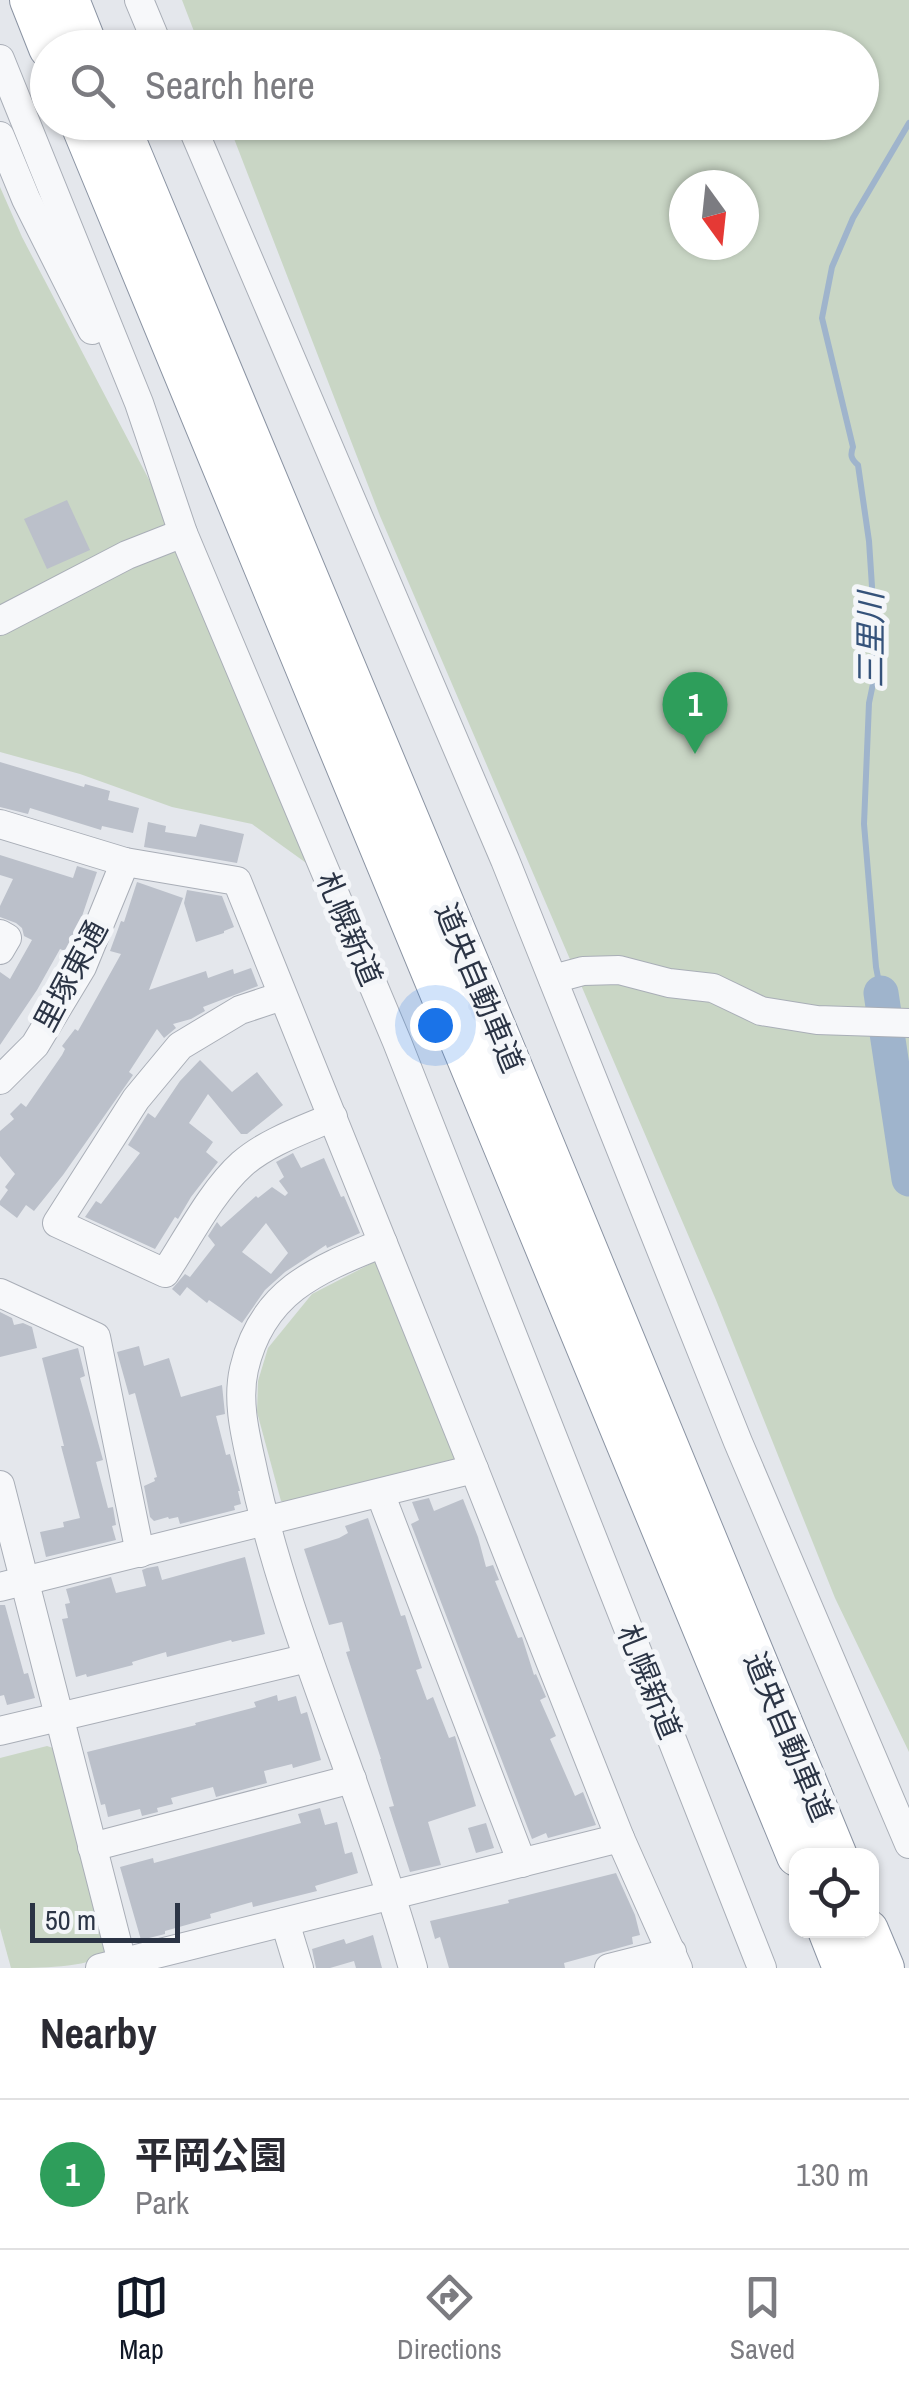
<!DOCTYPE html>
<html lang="en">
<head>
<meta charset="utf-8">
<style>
  body { margin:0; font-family:"Archivo Narrow","Noto Sans JP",sans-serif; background:#f2f2f3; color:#2b2b33 }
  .controls { position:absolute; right:30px; bottom:30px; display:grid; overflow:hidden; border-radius:20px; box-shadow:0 2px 8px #0004 }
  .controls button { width:90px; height:90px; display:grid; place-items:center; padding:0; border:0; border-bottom:2px solid #e1e1e2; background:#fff; color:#2b2b33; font:50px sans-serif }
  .compass { position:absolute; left:669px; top:170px; width:90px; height:90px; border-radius:50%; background:#fff; box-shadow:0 2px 8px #0004; rotate:165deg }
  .scale { position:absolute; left:30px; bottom:25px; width:150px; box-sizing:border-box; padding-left:10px; border:5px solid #2b3445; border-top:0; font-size:28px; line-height:35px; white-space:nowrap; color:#2b3445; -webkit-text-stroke:8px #f4f6f9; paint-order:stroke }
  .you { position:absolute; left:435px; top:1025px; width:35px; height:35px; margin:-25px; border:8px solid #fff; border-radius:50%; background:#1a73e8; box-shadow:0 0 0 15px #1a73e833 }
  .badge { display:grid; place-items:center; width:65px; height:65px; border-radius:50%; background:#111827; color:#fff; font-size:32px; font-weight:700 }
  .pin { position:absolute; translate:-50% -82px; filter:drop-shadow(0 2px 5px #0008) }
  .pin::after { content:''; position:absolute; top:52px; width:35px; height:30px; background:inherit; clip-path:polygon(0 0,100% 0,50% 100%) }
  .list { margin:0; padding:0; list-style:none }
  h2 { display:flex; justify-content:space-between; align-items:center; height:130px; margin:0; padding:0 40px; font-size:42px }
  h2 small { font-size:32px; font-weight:400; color:#7c7c81 }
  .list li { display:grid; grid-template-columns:65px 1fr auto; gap:30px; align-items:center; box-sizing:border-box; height:150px; padding:0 40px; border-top:2px solid #e1e1e2 }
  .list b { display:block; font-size:38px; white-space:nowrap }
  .list p { margin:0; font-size:32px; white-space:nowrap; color:#7c7c81 }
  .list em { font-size:32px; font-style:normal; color:#7c7c81 }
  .icon { flex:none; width:55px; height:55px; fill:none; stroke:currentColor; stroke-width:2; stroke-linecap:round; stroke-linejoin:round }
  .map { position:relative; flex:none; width:909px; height:1968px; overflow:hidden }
  .search { position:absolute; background:#fff; box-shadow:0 2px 8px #0004; left:30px; right:30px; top:30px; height:110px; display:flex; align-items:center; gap:25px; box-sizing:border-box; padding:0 35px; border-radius:55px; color:#7c7c81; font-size:38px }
  .sheet { height:280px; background:#fff }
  nav { display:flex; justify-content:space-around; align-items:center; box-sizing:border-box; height:140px; border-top:2px solid #e1e1e2; background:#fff; font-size:28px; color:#7c7c81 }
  nav a { display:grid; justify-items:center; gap:5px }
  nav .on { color:#111827 }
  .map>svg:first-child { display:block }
  .green { fill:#c9d6c5; fill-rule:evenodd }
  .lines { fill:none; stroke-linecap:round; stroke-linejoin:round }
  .stream { stroke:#9fb4cc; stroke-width:6 }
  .river { stroke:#9fb4cc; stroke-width:35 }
  .building { fill:#bbc0ca; fill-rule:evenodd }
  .minor-casing { stroke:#a9aeb7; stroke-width:30 }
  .highway-casing { stroke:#8b94a3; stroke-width:42 }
  .minor { stroke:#f7f8fa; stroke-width:28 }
  .highway { stroke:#fff; stroke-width:40 }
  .labels { text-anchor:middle; stroke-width:10; stroke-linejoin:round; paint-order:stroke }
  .street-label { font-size:30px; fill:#2b3445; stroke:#f4f6f9 }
  .water-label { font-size:32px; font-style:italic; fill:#34527a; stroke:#f4f6f9 }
</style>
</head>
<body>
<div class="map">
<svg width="909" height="1968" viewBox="0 0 909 1968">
  <rect width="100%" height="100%" fill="#e4e7ec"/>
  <g class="green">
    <path d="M182 0H909V1752L835 1598 716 1300 380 516 228 123 862 122V48L200 47ZM684 185H744V245H684Z"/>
    <path d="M0 187 22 237 156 493 309 865 252 824 172 807 80 774 0 752Z"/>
    <path d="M374 1262 382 1265 459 1458 454 1463 289 1503 281 1501 257 1412 258 1381 268 1348 312 1294Z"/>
    <path d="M47 1746 56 1749 108 1954C86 1968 38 1968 11 1968L0 1928V1758Z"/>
  </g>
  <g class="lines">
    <path class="stream" d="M881 993 876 967 864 824 869 703 874 679 875 632 869 541 858 465C851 459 850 455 853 447L822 318 832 267 853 218 909 123"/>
    <path class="river" d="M881 993 909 1179"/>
  </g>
  <g class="building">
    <path d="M67 500 90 550 47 569 24 519Z"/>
    <path d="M0 762 84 787 85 784 110 791 108 800 139 808 133 833 102 826 101 830 30 808 28 814 0 807Z"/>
    <path d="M148 822 166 826 165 832 196 837 200 824 244 834 237 863 144 847Z"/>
    <path d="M0 855 73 878 77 866 97 872 78 928 67 952 60 949 37 990 0 1045V972L10 979 32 940 24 936 22 928 16 923 0 917V906L13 879 0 875Z"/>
    <path d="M137 882 183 898 149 990 206 971 208 978 233 969 234 974 251 968 258 986 203 1007 205 1011 191 1019 173 1024 176 1028 164 1038 157 1029 129 1072 133 1075 63 1175 34 1211 26 1205 17 1218 0 1205V1201L8 1190 5 1187 15 1174 0 1156V1131L14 1119 10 1114 21 1103 26 1107 62 1055 65 1049 62 1046 75 1029 78 1031 96 999 121 954 110 951 121 921 124 922Z"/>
    <path d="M187 890 222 896 234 927 224 931V933L196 942 184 903Z"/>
    <path d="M200 1060 232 1092 257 1072 283 1105 247 1134H241L208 1094 189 1123 213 1142 206 1152 218 1162 191 1197 178 1219 175 1217 155 1249 85 1217 96 1201 101 1204 140 1153 128 1145 148 1113 155 1118 180 1081Z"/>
    <path d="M293 1153 301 1168 324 1158 341 1197 344 1196 360 1233 327 1248 326 1245 285 1272 265 1290 242 1323 209 1300 207 1303 187 1287 180 1296 172 1289 185 1274 190 1277 215 1245 208 1236 217 1222 221 1227 256 1196 258 1198 272 1187 285 1196 288 1193 279 1181 284 1177 276 1162ZM266 1223 288 1253 271 1274 242 1252Z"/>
    <path d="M0 1312 12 1318 14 1325 23 1323 32 1327 37 1348 0 1357Z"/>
    <path d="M139 1346 144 1366 169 1358 181 1397 222 1385 225 1414 216 1416 226 1455 230 1454 240 1491H238L241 1504 234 1506 235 1510 180 1524 178 1517 169 1519 168 1517 154 1521 150 1517 144 1486 155 1481 154 1478 157 1477 135 1393 129 1395 117 1352Z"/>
    <path d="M78 1348 85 1376 80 1378 103 1460 96 1462 108 1508 113 1507 116 1525 112 1526 116 1540 46 1557 40 1532 64 1527 63 1522 80 1518 61 1446H64L42 1358Z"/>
    <path d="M429 1498 434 1511 463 1499 478 1537 486 1567 493 1565 499 1580 495 1581 518 1638 522 1637 534 1675 536 1674 546 1697 540 1700 556 1736 550 1739 575 1796 583 1792 596 1825 548 1838 546 1833 532 1839 411 1524 419 1520 412 1502Z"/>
    <path d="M368 1518 401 1616 405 1615 422 1668 416 1670 427 1700 433 1697 449 1738 455 1736 476 1806 428 1822 441 1865 410 1872 389 1807 394 1806 380 1759H381L346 1652 350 1651 342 1622 329 1625 304 1549 339 1538 348 1533 345 1526Z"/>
    <path d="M245 1557 265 1634 232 1642 231 1640 167 1657 166 1652 132 1662 133 1665 87 1677 86 1674 76 1677 62 1619 68 1618 65 1604 70 1603 66 1589 111 1577 116 1593 146 1586 142 1570 147 1568 158 1566 162 1580Z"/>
    <path d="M0 1605H5L24 1674 28 1673 35 1698 7 1705 4 1695 0 1696Z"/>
    <path d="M277 1695 278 1701 296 1696 301 1714 307 1712 321 1760 293 1768 292 1764 264 1771 267 1783 216 1797 213 1787 171 1798 173 1804 157 1808 158 1812 142 1816 140 1809 108 1817 105 1804 101 1805 87 1752 196 1725 195 1723 256 1707 254 1702Z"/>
    <path d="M320 1808 325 1825 337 1822 345 1854 352 1852 358 1873 315 1886 317 1891 253 1907 252 1902 210 1914 211 1918 165 1931V1934L141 1940 120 1867 153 1858 154 1863 301 1823 298 1814Z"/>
    <path d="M486 1823 494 1848 476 1853 468 1828Z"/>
    <path d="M616 1873 635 1915 640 1935 632 1937 633 1944 564 1963 565 1968H449L440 1937 435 1939 430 1921 509 1903 508 1900Z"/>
    <path d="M373 1935 382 1968H356L354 1961 330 1968H316L312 1949 344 1939 346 1944Z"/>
  </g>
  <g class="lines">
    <defs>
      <g id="minor">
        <path d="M139 0 159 48"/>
        <path d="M0 59 139 403 183 533 397 1042 762 1968"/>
        <path d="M190 122 505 860 738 1442 909 1844"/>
        <path d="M0 136 26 199 92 330"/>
        <path d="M0 621 127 555 183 533"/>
        <path d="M0 824 125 862 237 881 474 1469 620 1838 678 1968"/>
        <path d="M0 934 7 938 0 950"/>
        <path d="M553 979 583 971 619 970 669 983 713 988 761 1011 817 1020 909 1023"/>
        <path d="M282 996 240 1010 180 1046 136 1099 57 1223 165 1273C188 1238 212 1191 242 1164 267 1142 303 1130 333 1117"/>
        <path d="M0 1080 35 1045 82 967 125 862"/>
        <path d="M383 1243C316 1270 262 1291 244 1369 236 1404 247 1441 254 1475 274 1567 307 1656 339 1744 366 1818 391 1892 413 1968"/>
        <path d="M0 1293 96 1337 140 1553"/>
        <path d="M0 1485 122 1962"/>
        <path d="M380 1493 522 1863"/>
        <path d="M0 1587 474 1469"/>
        <path d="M0 1731 308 1658"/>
        <path d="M92 1847 352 1779"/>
        <path d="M285 1922 299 1968"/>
        <path d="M100 1968 620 1838"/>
        <path d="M609 1968 672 1952"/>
      </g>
      <g id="highway">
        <path d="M30 0 49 48"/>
        <path d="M69 0 88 48"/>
        <path d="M80 122 797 1856"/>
        <path d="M118 122 505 1050 837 1856"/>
        <path d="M828 1930 843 1968"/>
        <path d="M868 1930 884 1968"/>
      </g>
    </defs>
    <use href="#minor" class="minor-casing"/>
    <use href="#highway" class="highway-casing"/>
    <use href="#minor" class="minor"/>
    <use href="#highway" class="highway"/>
  </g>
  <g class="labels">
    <g class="street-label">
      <text transform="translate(349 929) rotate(67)" y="10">札幌新道</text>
      <text transform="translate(71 976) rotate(-62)" y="10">里塚東通</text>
      <text transform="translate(479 988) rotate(67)" y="10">道央自動車道</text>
      <text transform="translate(649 1682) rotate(68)" y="10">札幌新道</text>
      <text transform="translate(788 1737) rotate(67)" y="10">道央自動車道</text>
    </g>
    <g class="water-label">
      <text transform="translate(871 640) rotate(-90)" y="11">三里川</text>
    </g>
  </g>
</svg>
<div class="controls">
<button><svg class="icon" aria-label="locate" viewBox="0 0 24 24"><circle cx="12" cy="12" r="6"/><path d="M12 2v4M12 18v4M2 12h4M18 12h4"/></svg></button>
</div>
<svg class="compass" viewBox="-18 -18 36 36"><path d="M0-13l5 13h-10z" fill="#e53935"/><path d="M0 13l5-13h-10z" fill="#7c7c81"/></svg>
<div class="scale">50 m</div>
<div class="you"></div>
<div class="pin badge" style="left:695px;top:754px;background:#2e9e5b">1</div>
<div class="search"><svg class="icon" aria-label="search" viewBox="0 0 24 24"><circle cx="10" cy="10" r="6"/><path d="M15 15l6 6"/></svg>Search here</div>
</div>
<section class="sheet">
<h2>Nearby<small></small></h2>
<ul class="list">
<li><span class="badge" style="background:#2e9e5b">1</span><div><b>平岡公園</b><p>Park</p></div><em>130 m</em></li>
</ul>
</section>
<nav>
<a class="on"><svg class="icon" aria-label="map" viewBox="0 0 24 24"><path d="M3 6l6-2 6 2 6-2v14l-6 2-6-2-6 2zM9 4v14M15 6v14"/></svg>Map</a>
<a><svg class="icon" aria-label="directions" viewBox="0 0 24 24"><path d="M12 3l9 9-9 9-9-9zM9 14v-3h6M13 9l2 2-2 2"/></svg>Directions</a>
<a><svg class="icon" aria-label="saved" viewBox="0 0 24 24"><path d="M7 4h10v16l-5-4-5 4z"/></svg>Saved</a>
</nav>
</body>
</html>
